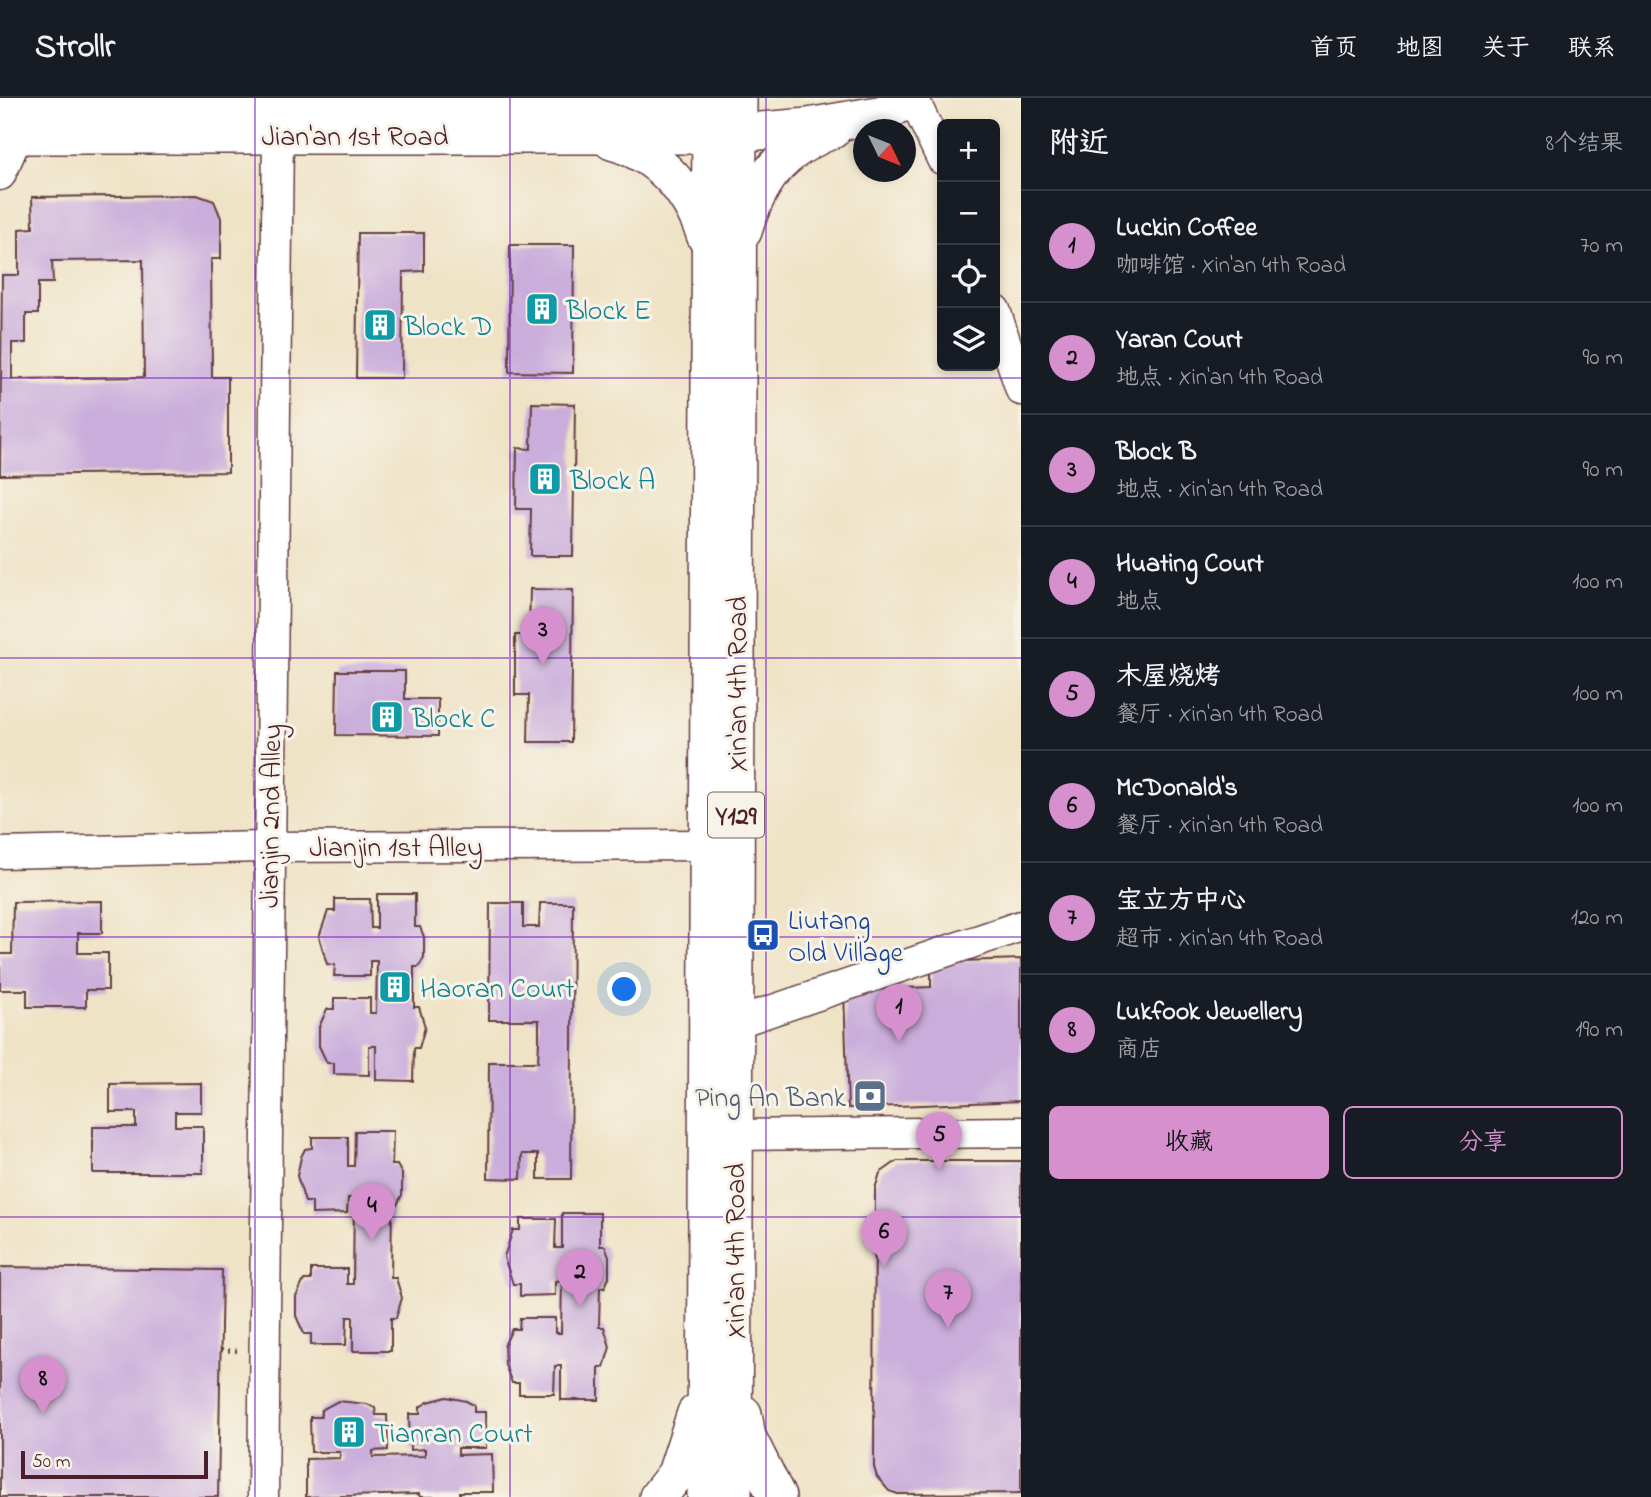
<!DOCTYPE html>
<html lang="zh">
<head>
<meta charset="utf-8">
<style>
  body { margin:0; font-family:"Indie Flower","LXGW WenKai TC",sans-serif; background:#20242c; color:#f1f3f6 }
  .controls { position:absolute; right:21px; top:21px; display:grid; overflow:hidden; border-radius:10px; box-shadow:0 4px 10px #0003 }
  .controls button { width:63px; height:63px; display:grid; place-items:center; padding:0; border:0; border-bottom:2px solid #363941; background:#171b24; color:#f1f3f6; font:35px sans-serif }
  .compass { position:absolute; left:853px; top:21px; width:63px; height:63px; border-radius:50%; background:#171b24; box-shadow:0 4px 10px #0003; rotate:133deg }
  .scale { position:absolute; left:21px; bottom:18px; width:187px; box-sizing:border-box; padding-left:7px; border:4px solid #4a1f2b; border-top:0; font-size:19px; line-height:24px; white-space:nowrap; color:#4a1f2b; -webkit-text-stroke:5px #f7f3e8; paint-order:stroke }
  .you { position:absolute; left:625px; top:892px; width:24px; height:24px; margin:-18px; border:5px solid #fff; border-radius:50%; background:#1a73e8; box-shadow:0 0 0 10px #1a73e833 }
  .badge { display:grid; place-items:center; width:46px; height:46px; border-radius:50%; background:#d690ce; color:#111; font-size:23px; font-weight:700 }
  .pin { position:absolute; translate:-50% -58px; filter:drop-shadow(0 2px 4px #0008) }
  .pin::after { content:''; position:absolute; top:37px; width:24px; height:21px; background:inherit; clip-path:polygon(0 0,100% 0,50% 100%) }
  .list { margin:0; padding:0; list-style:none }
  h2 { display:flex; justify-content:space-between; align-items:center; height:91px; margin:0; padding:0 28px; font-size:30px }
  h2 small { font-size:23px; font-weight:400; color:#9ea1a6 }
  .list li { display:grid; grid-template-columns:46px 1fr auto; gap:21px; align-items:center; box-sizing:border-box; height:112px; padding:0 28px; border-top:2px solid #363941 }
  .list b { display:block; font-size:26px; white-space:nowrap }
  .list p { margin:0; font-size:23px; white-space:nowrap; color:#9ea1a6 }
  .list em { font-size:23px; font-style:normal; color:#9ea1a6 }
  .actions { display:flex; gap:14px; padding:21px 28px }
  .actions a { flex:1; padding:16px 0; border:2px solid #d690ce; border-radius:10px; text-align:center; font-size:24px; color:#d690ce }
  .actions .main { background:#d690ce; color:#111 }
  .icon { flex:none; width:38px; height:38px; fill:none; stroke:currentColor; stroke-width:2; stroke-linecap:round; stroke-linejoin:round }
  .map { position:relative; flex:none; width:1021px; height:1399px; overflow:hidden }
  header { display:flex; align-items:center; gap:42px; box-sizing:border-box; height:98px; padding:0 35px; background:#171b24; border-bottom:2px solid #363941 }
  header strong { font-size:33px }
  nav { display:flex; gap:38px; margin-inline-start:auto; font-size:24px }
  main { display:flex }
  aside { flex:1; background:#171b24 }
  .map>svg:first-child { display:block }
  .building { fill:#caaddb; fill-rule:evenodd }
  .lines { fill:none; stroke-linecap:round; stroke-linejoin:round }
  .minor-casing { stroke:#633c42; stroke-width:33 }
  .major-casing { stroke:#633c42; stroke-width:40 }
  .path { stroke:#633c42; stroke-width:4.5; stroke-dasharray:2 5; stroke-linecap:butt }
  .minor { stroke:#fff; stroke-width:30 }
  .major { stroke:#fff; stroke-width:37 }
  .grid { fill:none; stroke:#7b2cbf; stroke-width:2; stroke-opacity:0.55 }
  .labels { text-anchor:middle; stroke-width:6; stroke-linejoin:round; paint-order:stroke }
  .shield { fill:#f7f3e8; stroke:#7e5f64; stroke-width:2 }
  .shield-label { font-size:26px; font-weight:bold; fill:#4a1f2b }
  .street-label { font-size:28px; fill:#4a1f2b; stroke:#f7f3e8 }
  .culture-label { font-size:28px; fill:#0d838f; stroke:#f7f3e8; text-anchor:start }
  .transit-label { font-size:28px; fill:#164399; stroke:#f7f3e8; text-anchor:start }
  .service-label { font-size:28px; fill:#4e5e75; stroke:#f7f3e8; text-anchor:end }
</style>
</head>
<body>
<header>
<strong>Strollr</strong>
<nav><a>首页</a><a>地图</a><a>关于</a><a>联系</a></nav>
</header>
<main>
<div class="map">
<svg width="1021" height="1399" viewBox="0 0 1021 1399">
  <rect width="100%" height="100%" fill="#f7f3e8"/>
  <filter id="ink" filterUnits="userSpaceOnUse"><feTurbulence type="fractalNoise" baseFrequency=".0143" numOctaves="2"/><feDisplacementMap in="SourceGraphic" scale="14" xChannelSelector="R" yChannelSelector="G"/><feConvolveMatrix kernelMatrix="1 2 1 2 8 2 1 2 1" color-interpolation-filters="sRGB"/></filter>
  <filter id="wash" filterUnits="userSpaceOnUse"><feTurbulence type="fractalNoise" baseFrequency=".00686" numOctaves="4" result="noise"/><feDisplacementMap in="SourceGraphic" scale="28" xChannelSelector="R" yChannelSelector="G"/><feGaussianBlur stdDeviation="1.57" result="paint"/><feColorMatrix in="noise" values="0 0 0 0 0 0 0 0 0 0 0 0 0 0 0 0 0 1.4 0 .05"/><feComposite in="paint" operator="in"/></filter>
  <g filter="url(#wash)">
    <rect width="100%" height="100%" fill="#efe3c6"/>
    <g id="blocks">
      <g class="building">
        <path d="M197 97 214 103 221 120V161H211L212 279H228V374L0 377 2 177H19V131L33 130 32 99ZM143 162 144 279 12 281V245H26V216H38V185H53L52 163Z"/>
        <path d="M358 135H424V173L403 174 402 280H356Z"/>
        <path d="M510 147H574L573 275 509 274Z"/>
        <path d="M532 305 575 306 573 458H530L531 411H516L517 350 531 351Z"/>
        <path d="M530 491 573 492 571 644H528L529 597H515V537H529Z"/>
        <path d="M337 573H405V601H438V638L336 637Z"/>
        <path d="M377 796H415V829H420L424 839V859L419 869H414V909H419L425 929 419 950H414L413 983 376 982V948H369V977L334 976V965H327L319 948V929L327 911H334V900H370V915H376L377 863H370V878H334L335 867 327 866 319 839 328 813H335V801H370L371 830H377Z"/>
        <path d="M102 803V835H78V855H108V892H86V909H27V892H0V856H12L13 804Z"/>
        <path d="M490 805H523V829H539L540 805H573L571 1081H538V1056H522L521 1081 488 1080 489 964H538L539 943V922H489Z"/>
        <path d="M1021 861V1003L848 1010 844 893 931 889V864Z"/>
        <path d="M201 985V1014H175V1028H203V1075H93V1029H136V1014H110V986Z"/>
        <path d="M355 1033H393L392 1067H397L402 1076V1097L397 1107H392L391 1180H396L402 1200 396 1220H391V1253H353V1219H347L346 1247H311V1236H304L296 1218V1199L304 1182H311V1171H347V1186H353L354 1101 348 1100 347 1115 312 1116V1104H305L297 1078 301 1059 305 1051 312 1050V1039H348V1068H354Z"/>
        <path d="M897 1063H1021V1395L898 1396 889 1393 877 1379 874 1369 875 1091 880 1075Z"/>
        <path d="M562 1115H600V1148H605L609 1158V1179L605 1189H600L599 1229H604L610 1249 604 1269H599V1302H561V1268H555L554 1296H519V1285H512L505 1267 504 1248 512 1231H519L520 1220H555V1235H561L562 1182 555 1183V1197L520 1198V1186H513L504 1159 513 1132H520V1121H556L555 1150H562Z"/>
        <path d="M0 1169 222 1172 218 1399H0Z"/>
        <path d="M447 1299 466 1303 474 1307V1314H485L486 1350H458V1357L492 1356 493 1394H460V1399H420L419 1396 306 1399V1361L340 1360V1354H311L310 1319H321V1312L338 1303 367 1306 375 1310 376 1317H387L388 1352 373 1353V1359L425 1358V1351L410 1352 409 1316H420V1309L428 1304Z"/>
      </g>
    </g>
  </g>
  <g filter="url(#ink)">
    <use href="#blocks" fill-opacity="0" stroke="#633c42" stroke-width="2"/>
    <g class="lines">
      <defs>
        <g id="minor">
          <path d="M913 0 942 61"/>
          <path d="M0 77 25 20"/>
          <path d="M995 212 1021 292"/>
          <path d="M0 755 269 749 709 747"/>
          <path d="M735 925 1021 828"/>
          <path d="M734 1037 1021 1034"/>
          <path d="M263 1399 278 37"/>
        </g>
        <g id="major">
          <path d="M0 5 734 2"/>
          <path d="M0 37H711L808 29 884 16 908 0"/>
          <path d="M612 43C660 57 690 92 706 139"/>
          <path d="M743 133C759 81 781 52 832 32"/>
          <path d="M743 1316 747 1339 777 1399"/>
          <path d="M658 1399 676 1376 696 1315"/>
          <path d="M706 1399 711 0"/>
          <path d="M733 1399 738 0"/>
        </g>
      </defs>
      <use href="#minor" class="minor-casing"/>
      <use href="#major" class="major-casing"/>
      <path class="path" d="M221 1252 241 1253"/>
      <use href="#minor" class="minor"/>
      <use href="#major" class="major"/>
    </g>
  </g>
  <path class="grid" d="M255 0V1399M510 0V1399M766 0V1399M0 280H1021M0 560H1021M0 839H1021M0 1119H1021"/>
  <defs>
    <symbol id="building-square" viewBox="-11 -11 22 22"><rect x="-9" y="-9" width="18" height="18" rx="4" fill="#0f9aa8" stroke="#f7f3e8"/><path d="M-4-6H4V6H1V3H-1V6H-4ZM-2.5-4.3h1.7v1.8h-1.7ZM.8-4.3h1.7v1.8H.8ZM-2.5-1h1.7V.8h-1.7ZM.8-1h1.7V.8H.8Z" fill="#fff"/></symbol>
    <symbol id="bus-square" viewBox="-11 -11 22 22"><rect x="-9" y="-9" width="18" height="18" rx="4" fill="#1a4fb4" stroke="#f7f3e8"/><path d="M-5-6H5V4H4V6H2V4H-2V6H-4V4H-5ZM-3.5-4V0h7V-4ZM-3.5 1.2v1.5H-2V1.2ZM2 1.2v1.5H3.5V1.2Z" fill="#fff"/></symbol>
    <symbol id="bank-square" viewBox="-11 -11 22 22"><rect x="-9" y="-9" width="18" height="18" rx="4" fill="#5c6f8a" stroke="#f7f3e8"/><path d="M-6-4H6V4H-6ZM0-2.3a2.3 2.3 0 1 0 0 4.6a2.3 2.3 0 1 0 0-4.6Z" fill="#fff"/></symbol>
  </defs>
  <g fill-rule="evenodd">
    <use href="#building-square" x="523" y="192" width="38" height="38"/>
    <use href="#building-square" x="361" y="208" width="38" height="38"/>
    <use href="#building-square" x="526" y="362" width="38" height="38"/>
    <use href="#building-square" x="368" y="600" width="38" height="38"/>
    <use href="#bus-square" x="744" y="818" width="38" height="38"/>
    <use href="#building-square" x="376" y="870" width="38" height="38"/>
    <use href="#bank-square" x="851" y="979" width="38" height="38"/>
    <use href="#building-square" x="330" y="1315" width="38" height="38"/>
  </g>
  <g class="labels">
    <rect class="shield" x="708" y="694.5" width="56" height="45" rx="5"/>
    <g class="shield-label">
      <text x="736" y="726">Y129</text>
    </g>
    <g class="street-label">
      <text x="355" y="47">Jian'an 1st Road</text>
      <text transform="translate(736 586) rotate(-90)" y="10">Xin'an 4th Road</text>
      <text transform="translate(269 718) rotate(-89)" y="10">Jianjin 2nd Alley</text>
      <text x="396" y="758">Jianjin 1st Alley</text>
      <text transform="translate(734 1153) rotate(-90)" y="10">Xin'an 4th Road</text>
    </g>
    <g class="culture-label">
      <text x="566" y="221">Block E</text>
      <text x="404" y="237">Block D</text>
      <text x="570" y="391">Block A</text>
      <text x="412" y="629">Block C</text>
      <text x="420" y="899">Haoran Court</text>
      <text x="374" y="1344">Tianran Court</text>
    </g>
    <g class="transit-label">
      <text x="788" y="831">Liutang<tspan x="788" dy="32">Old Village</tspan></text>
    </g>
    <g class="service-label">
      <text x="846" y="1008">Ping An Bank</text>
    </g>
  </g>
</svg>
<div class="controls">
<button>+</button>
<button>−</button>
<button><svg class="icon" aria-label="locate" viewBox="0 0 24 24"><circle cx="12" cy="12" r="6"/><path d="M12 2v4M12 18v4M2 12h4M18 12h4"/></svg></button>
<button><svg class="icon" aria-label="layers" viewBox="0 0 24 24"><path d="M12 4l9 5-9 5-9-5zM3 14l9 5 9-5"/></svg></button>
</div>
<svg class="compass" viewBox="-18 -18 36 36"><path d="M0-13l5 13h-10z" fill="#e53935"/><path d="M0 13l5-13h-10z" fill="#9ea1a6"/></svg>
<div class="scale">50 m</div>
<div class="you"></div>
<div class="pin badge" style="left:899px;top:944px">1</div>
<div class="pin badge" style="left:580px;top:1209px">2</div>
<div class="pin badge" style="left:543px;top:567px">3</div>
<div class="pin badge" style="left:372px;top:1143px">4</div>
<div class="pin badge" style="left:939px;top:1072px">5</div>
<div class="pin badge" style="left:884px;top:1169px">6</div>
<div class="pin badge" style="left:948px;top:1230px">7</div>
<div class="pin badge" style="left:43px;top:1316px">8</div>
</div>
<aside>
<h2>附近<small>8个结果</small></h2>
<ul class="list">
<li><span class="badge">1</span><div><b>Luckin Coffee</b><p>咖啡馆 · Xin'an 4th Road</p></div><em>70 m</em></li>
<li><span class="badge">2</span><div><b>Yaran Court</b><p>地点 · Xin'an 4th Road</p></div><em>90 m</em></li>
<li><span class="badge">3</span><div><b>Block B</b><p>地点 · Xin'an 4th Road</p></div><em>90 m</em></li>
<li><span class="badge">4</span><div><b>Huating Court</b><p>地点</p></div><em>100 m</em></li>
<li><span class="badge">5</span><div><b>木屋烧烤</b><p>餐厅 · Xin'an 4th Road</p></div><em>100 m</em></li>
<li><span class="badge">6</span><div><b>McDonald's</b><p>餐厅 · Xin'an 4th Road</p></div><em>100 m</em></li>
<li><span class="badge">7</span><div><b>宝立方中心</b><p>超市 · Xin'an 4th Road</p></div><em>120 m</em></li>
<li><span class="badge">8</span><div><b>Lukfook Jewellery</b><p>商店</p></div><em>190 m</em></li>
</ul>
<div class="actions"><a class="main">收藏</a><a>分享</a></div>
</aside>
</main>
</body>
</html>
